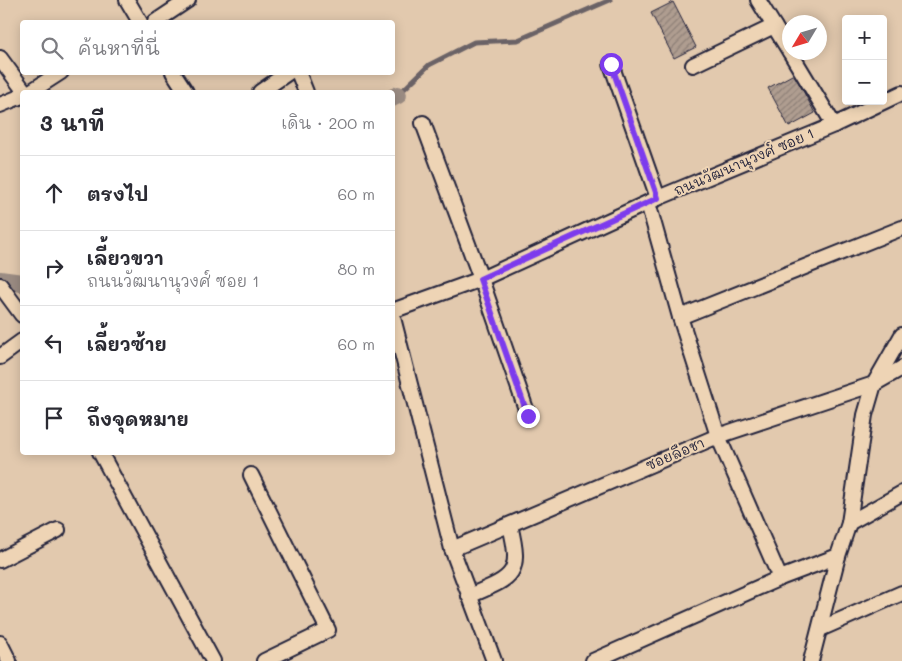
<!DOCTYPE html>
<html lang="th">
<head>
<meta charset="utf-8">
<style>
  body { margin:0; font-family:Mali,"Playpen Sans Thai",sans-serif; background:#f2f2f3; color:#2b2b33 }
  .controls { position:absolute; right:15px; top:15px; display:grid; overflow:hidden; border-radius:5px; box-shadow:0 2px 12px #0003 }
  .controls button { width:45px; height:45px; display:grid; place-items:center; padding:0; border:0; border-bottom:1px solid #e1e1e2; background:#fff; color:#2b2b33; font:25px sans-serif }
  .compass { position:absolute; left:782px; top:15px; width:45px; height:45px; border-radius:50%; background:#fff; box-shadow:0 2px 12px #0003; rotate:232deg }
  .stop { position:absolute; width:15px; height:15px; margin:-11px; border:4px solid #7c3aed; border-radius:50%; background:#fff }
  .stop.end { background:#7c3aed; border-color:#fff; box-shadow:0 1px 5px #0008 }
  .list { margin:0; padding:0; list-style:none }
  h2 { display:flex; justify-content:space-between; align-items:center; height:65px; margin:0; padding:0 20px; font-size:21px }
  h2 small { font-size:16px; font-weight:400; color:#7c7c81 }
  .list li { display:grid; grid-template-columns:32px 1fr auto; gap:15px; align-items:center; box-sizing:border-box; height:75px; padding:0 20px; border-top:1px solid #e1e1e2 }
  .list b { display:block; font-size:19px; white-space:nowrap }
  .list p { margin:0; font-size:16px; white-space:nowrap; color:#7c7c81 }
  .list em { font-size:16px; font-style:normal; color:#7c7c81 }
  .icon { flex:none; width:28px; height:28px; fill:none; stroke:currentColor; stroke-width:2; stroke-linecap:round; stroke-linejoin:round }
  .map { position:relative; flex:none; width:902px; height:661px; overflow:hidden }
  .search { position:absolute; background:#fff; box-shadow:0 2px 12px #0003; left:20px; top:20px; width:375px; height:55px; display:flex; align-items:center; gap:12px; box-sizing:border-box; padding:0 18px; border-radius:5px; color:#7c7c81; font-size:19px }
  .panel { position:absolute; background:#fff; box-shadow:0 2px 12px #0003; left:20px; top:90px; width:375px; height:365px; border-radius:5px }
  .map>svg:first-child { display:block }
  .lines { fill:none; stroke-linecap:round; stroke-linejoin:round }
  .stream { stroke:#6b6266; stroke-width:5 }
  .canal { stroke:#9b8c83; stroke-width:18 }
  .building { fill:url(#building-hatch); stroke:#22223b }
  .minor-casing { stroke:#22223b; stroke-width:18 }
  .minor { stroke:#eed4b5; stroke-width:14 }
  .route { stroke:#7c3aed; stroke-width:6 }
  .labels { text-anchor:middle; stroke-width:4; stroke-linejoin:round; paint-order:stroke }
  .street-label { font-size:14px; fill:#22223b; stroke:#eed4b5 }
</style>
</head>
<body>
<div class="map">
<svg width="902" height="661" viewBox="0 0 902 661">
  <defs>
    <pattern id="building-hatch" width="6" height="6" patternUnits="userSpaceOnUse" patternTransform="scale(1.25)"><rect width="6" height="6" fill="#af9d90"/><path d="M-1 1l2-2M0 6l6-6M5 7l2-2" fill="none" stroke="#8e8077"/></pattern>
  </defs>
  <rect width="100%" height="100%" fill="#e2c9ae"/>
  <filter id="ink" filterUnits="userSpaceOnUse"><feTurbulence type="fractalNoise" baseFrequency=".02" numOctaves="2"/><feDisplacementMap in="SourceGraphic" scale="10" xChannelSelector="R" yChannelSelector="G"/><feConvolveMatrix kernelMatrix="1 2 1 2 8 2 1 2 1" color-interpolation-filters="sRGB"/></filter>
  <g filter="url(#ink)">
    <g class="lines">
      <path class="stream" d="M398 95 429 65 474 42 518 40 610 0"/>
      <g class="canal">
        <path d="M392 98 398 95"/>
        <path d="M0 280 22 283"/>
      </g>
    </g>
    <g class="building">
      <path d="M673 2 696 47 674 58 651 13Z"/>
      <path d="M794 74 815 113 789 127 768 88Z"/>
    </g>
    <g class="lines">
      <defs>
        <g id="minor">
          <path d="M127 0 140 22"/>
          <path d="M758 0 790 52"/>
          <path d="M155 22 188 0"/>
          <path d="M790 52 834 125"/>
          <path d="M0 58 25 92"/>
          <path d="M611 64 658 198"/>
          <path d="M693 65 774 26"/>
          <path d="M173 72 186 92"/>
          <path d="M298 72 306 92"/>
          <path d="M30 92 61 72"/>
          <path d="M260 92 289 72"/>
          <path d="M0 105 22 96"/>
          <path d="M423 123 481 279 528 415"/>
          <path d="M648 203 680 317"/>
          <path d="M0 285 22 315"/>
          <path d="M392 311 481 279 658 198 834 125 902 93"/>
          <path d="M392 314 452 549 494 661"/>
          <path d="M0 357 22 341"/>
          <path d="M100 452 213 661"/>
          <path d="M251 475 328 630 264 661"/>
          <path d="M849 523 902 493"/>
          <path d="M452 549 718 436 874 384 902 368"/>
          <path d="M0 560 58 530"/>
          <path d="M780 578 718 436 680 317 902 228"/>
          <path d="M469 596C514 577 522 575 510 525"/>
          <path d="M820 629 902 593"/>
          <path d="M0 643 9 661"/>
          <path d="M593 661 780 578 838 556"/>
          <path d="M811 661 838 556 849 523 865 415 874 384 902 335"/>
        </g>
      </defs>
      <use href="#minor" class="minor-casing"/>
      <use href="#minor" class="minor"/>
    </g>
  </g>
  <g class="lines" filter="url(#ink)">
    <path class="route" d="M528 416 480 279 658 198 611 64"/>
  </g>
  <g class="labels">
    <g class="street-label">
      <text transform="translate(744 162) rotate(-23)" y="5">ถนนวัฒนานุวงศ์ ซอย 1</text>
      <text transform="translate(675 454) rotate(-23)" y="5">ซอยลือชา</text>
    </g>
  </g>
</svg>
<div class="controls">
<button>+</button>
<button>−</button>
</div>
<svg class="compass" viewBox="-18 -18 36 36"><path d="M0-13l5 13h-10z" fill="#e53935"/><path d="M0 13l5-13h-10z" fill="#7c7c81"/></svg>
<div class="stop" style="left:611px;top:64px"></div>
<div class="stop end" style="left:528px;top:416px"></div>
<div class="search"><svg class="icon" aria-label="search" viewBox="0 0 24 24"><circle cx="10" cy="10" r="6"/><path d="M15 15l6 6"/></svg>ค้นหาที่นี่</div>
<section class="panel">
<h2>3 นาที<small>เดิน · 200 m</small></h2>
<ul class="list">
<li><svg class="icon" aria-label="ahead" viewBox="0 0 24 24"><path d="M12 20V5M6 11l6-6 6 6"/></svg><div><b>ตรงไป</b></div><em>60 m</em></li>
<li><svg class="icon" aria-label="right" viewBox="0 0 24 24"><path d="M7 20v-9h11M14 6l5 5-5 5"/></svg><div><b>เลี้ยวขวา</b><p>ถนนวัฒนานุวงศ์ ซอย 1</p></div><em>80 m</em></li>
<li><svg class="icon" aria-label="left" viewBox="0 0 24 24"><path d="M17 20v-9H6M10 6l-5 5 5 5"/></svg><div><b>เลี้ยวซ้าย</b></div><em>60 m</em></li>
<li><svg class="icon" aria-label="arrive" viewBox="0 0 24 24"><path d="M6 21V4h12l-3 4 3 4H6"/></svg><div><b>ถึงจุดหมาย</b></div></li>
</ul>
</section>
</div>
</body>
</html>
